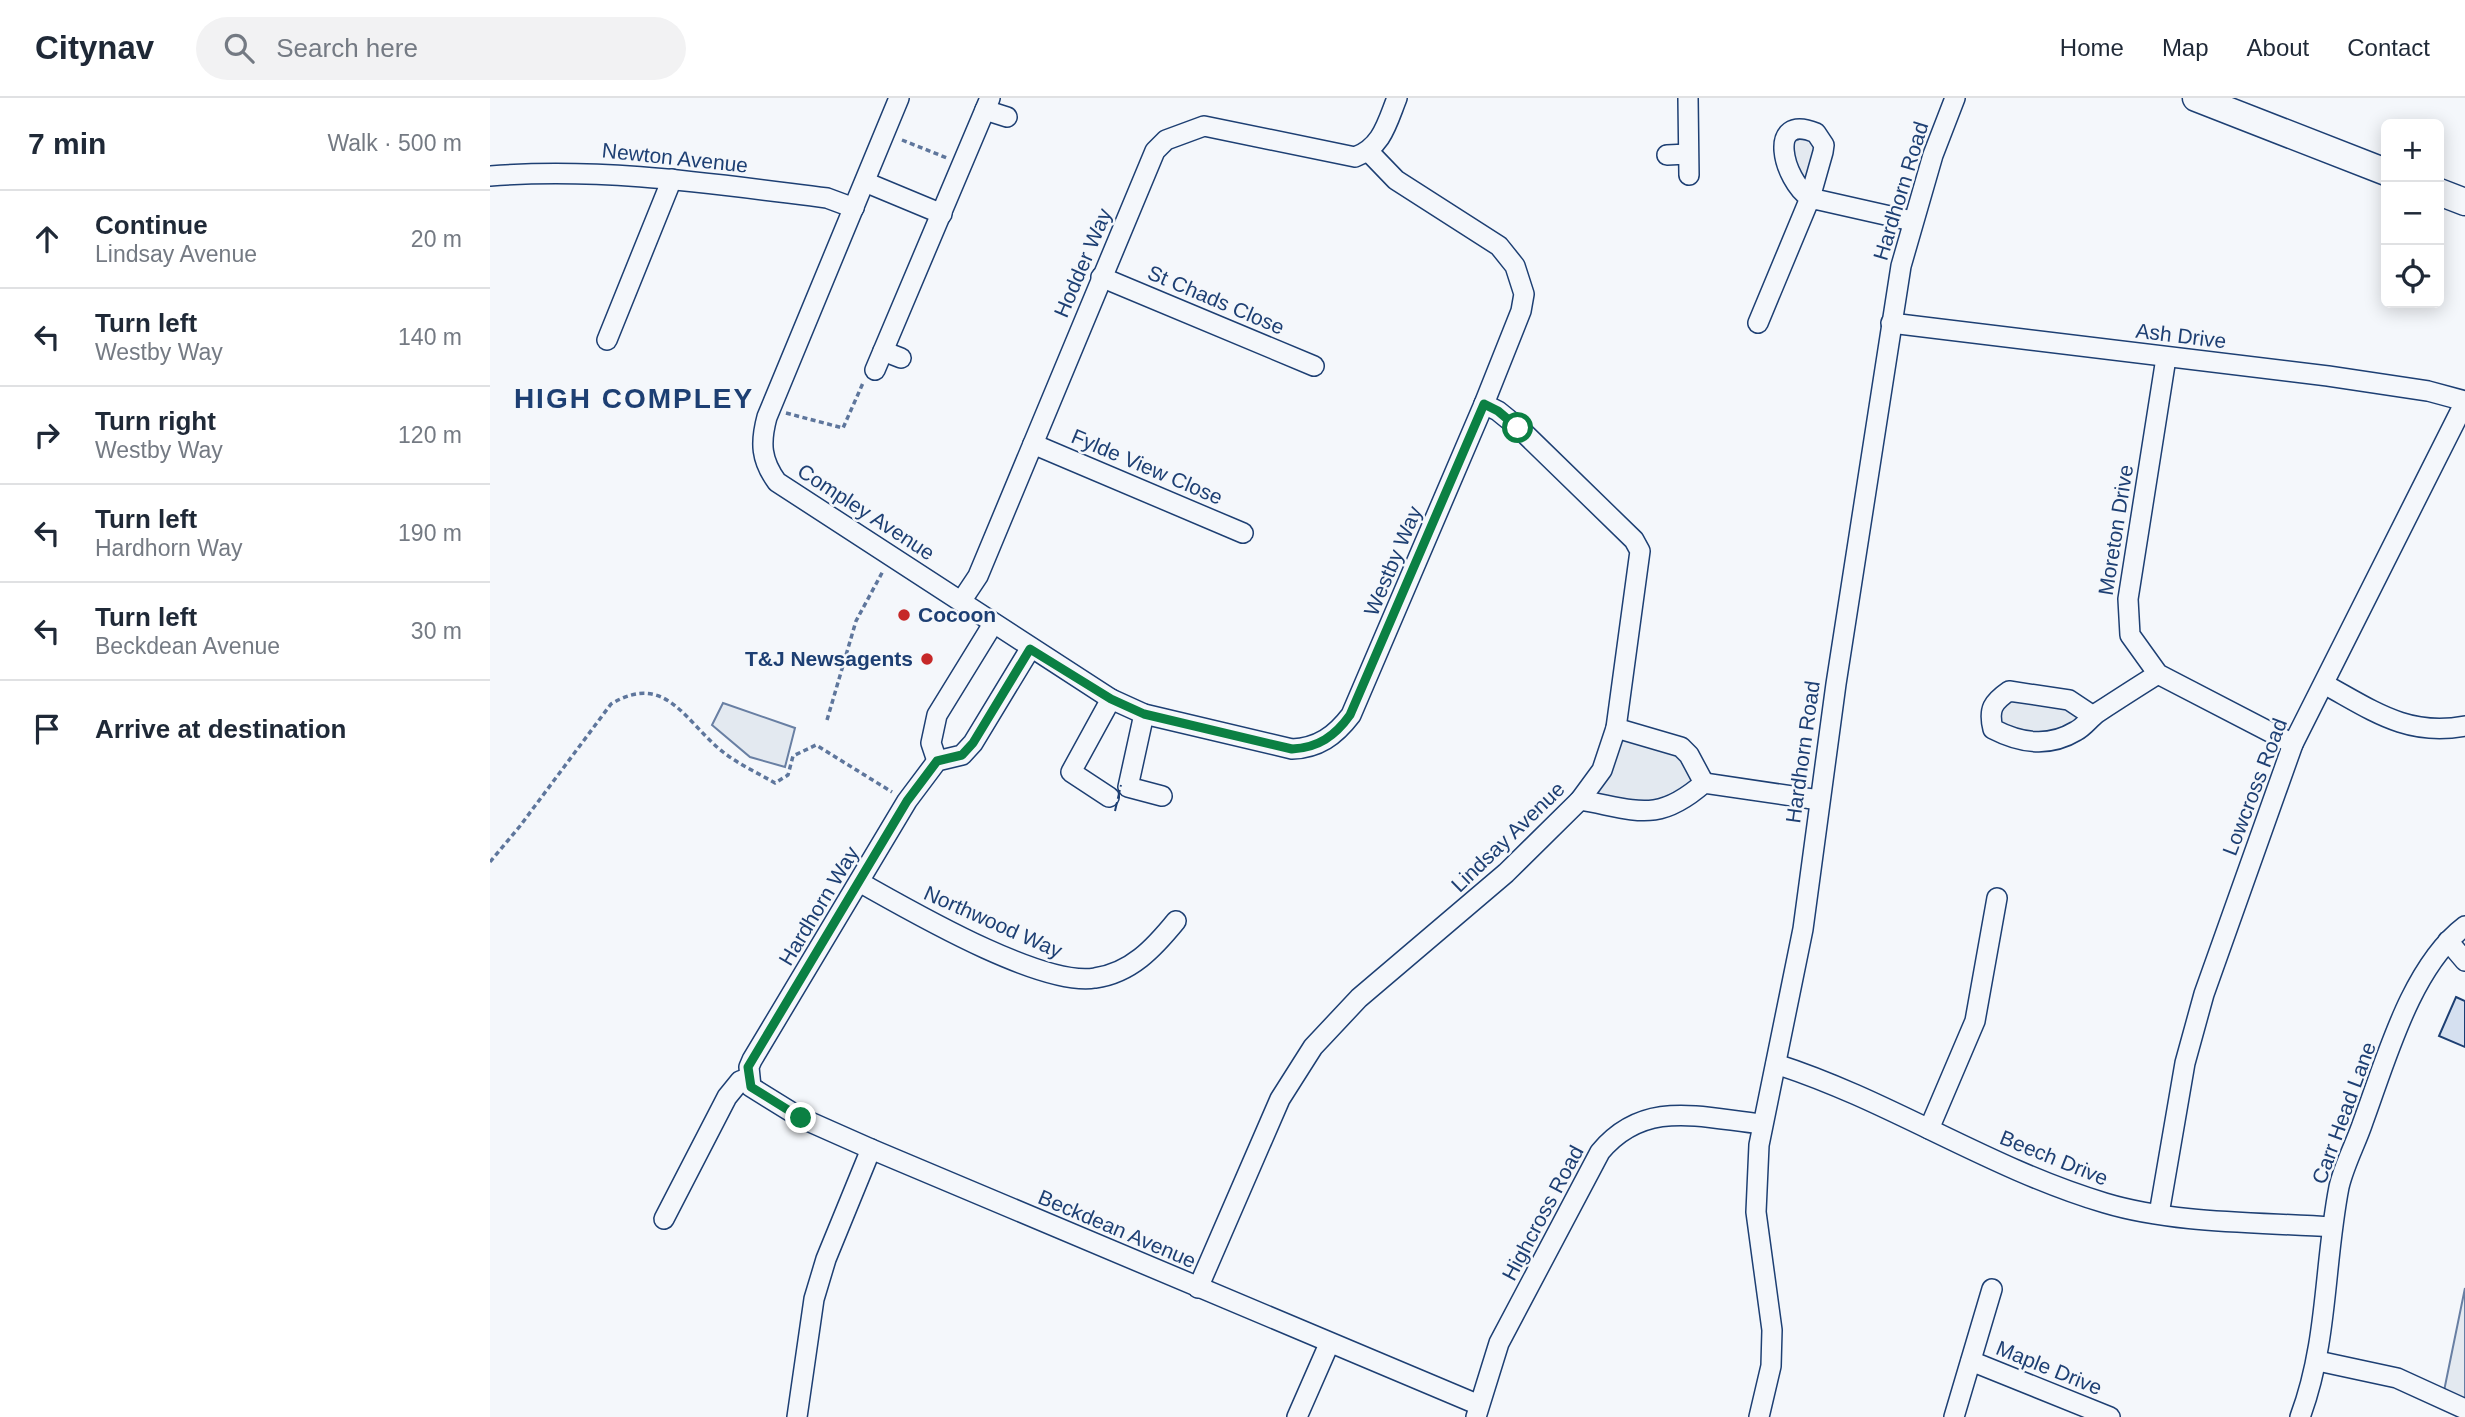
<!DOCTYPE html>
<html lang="en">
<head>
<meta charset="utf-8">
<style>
  body { margin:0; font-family:Arial,sans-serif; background:#f2f2f3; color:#1f2937 }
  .controls { position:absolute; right:21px; top:21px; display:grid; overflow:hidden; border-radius:10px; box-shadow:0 4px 18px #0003 }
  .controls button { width:63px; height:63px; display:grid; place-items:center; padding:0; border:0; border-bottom:2px solid #e0e1e3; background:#fff; color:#1f2937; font:35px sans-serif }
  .stop { position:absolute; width:21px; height:21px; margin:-16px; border:5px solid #0b8043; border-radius:50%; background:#fff }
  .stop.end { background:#0b8043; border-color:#fff; box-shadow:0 2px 7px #0008 }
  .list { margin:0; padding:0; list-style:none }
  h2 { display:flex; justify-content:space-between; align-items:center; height:91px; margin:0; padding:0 28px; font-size:30px }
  h2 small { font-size:23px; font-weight:400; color:#747a83 }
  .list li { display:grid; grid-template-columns:46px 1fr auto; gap:21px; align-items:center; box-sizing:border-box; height:98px; padding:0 28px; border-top:2px solid #e0e1e3 }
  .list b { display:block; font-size:26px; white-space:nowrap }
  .list p { margin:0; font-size:23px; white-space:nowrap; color:#747a83 }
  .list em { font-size:23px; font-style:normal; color:#747a83 }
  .icon { flex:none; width:38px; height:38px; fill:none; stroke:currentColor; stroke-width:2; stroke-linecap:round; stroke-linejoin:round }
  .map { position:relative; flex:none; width:1975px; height:1319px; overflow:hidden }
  header { display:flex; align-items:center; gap:42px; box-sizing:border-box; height:98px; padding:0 35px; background:#fff; border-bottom:2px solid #e0e1e3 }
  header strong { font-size:33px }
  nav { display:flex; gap:38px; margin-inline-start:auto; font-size:24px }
  .search { width:490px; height:63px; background:#f2f2f3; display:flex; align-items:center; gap:18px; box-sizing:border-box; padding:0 24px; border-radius:38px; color:#747a83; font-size:26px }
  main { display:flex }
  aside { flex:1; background:#fff }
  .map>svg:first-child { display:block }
  .green { fill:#e3e9f0; stroke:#687fa3; stroke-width:2 }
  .building { fill:#d5e0f0; stroke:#1d3f73; stroke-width:2 }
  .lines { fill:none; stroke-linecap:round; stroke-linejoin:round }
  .minor-casing { stroke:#1d3f73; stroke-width:22 }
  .major-casing { stroke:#1d3f73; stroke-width:29 }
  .path { stroke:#5e769c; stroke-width:3.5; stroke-dasharray:5 3.5; stroke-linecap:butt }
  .minor { stroke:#f4f7fb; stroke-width:19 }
  .major { stroke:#f4f7fb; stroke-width:26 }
  .fence { stroke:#1d3f73; stroke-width:2; stroke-dasharray:9 3.5; stroke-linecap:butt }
  .route { stroke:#0b8043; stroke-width:9 }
  .poi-dot { fill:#c62828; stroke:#f4f7fb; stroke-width:2.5 }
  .labels { text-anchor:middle; stroke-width:5; stroke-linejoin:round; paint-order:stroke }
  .street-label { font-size:21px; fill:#1d3f73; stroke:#f4f7fb }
  .poi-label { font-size:21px; font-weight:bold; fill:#1d3f73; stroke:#f4f7fb; text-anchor:start }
  .district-label { font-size:28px; font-weight:bold; letter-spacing:2px; fill:#1d3f73; stroke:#f4f7fb }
</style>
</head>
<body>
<header>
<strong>Citynav</strong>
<div class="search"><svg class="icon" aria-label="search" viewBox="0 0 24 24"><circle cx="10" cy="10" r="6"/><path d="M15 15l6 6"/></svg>Search here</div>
<nav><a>Home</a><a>Map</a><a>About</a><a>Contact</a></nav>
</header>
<main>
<aside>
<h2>7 min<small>Walk · 500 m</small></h2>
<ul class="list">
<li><svg class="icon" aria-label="ahead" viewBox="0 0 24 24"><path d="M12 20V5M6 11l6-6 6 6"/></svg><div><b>Continue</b><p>Lindsay Avenue</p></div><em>20 m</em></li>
<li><svg class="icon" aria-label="left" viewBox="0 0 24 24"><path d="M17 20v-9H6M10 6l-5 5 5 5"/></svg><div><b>Turn left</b><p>Westby Way</p></div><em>140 m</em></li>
<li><svg class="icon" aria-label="right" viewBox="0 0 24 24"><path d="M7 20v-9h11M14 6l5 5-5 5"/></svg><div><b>Turn right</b><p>Westby Way</p></div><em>120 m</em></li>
<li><svg class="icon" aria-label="left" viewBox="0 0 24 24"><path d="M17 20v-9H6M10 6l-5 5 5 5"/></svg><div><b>Turn left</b><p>Hardhorn Way</p></div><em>190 m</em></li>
<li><svg class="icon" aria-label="left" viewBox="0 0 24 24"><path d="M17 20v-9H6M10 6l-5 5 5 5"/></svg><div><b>Turn left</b><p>Beckdean Avenue</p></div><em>30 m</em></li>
<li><svg class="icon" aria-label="arrive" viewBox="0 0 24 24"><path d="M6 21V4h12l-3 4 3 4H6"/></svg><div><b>Arrive at destination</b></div></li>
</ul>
</aside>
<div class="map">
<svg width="1975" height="1319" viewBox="0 0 1975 1319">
  <rect width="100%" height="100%" fill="#f4f7fb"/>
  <g class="green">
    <path d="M1326 35 1320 100 1293 47Z"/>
    <path d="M1519 593 1603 618 1563 640 1503 631Z"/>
    <path d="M233 605 305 630 295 669 260 659 222 627Z"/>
    <path d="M1126 630 1180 644 1214 685 1183 708 1090 702Z"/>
    <path d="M1975 1190V1303L1954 1293Z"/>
  </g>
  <path class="building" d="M1966 899 1975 903V949L1949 938Z"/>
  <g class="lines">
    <defs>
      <g id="minor">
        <path d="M409 0 277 319C270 345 271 362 287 384L621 601 654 616 802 651C828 650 845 638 861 617L994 306 1031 213 1034 196 1025 168 1009 148 906 82 879 54"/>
        <path d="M1198 0 1199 77"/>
        <path d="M495 12 517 19"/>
        <path d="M1177 57 1198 56"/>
        <path d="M0 78C114 69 224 86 337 100L364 110"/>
        <path d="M375 84 452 116"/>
        <path d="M611 179 824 268"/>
        <path d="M1268 225 1320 100 1333 54 1334 47 1326 35C1276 14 1293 82 1320 100L1422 123"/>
        <path d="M1401 225 1838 278 1938 293 1975 303"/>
        <path d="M117 242 182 81"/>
        <path d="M393 253 411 260"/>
        <path d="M1676 260 1638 501 1640 537 1668 576 1803 646"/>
        <path d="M385 272 500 0"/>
        <path d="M543 346 753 435"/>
        <path d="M472 502 488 478 665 53 676 42 714 28 865 59C892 49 897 25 907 0"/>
        <path d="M540 551 483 645 472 657 447 663 417 703 262 962 259 969 261 989 311 1020 381 1051 989 1307"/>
        <path d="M1834 586C1882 612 1917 639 1975 628"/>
        <path d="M654 616 638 689 672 698"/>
        <path d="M1603 618 1579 602 1519 593C1503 604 1498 611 1503 631 1530 645 1558 650 1586 633 1594 629 1600 620 1607 615 1627 602 1647 589 1668 576"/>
        <path d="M1126 630 1191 649 1199 657 1214 685"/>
        <path d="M447 663 441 645 447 617 503 526"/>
        <path d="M619 699 581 674 621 601"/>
        <path d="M1090 702C1147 712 1167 726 1214 685L1329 702"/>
        <path d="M371 785C421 813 551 889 605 880 641 875 664 850 686 823"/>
        <path d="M1958 843 1975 863"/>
        <path d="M1286 966C1399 1002 1500 1071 1615 1105 1685 1126 1769 1124 1842 1129"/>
        <path d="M1439 1031 1485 923 1507 800"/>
        <path d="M1669 1116 1695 965 1714 896 1803 646 1975 304"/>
        <path d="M174 1121 237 999 250 983 258 980"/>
        <path d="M708 1190 790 1001 823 949 869 900 1016 775 1090 702 1112 672 1126 630 1150 453 1144 442 1029 330 1008 313 994 306"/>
        <path d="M1481 1263 1620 1319"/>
        <path d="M1828 1263 1907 1280 1975 1311"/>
        <path d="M307 1319 324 1201 336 1161 381 1051"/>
        <path d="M807 1319 839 1246"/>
        <path d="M986 1319 1009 1245 1110 1054C1155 1000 1211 1020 1272 1026"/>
        <path d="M1269 1319 1281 1268 1282 1232 1266 1114 1269 1047 1313 831 1346 586 1411 168 1443 57 1465 0"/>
        <path d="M1464 1319 1502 1191"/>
        <path d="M1810 1319C1838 1245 1834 1166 1849 1089 1854 1067 1866 1045 1873 1024 1896 962 1921 869 1975 828"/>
      </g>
      <g id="major">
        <path d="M1706 0 1896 74"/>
        <path d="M1949 94 1975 104"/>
      </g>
    </defs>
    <use href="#minor" class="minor-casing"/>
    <use href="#major" class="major-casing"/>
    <g class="path">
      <path d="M412 42 457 60"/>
      <path d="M296 315 353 330 373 285"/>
      <path d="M337 622 366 523 393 473"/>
      <path d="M0 764 30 728 121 606C176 573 195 624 233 654 248 666 268 675 285 685L298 677 303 658 326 647 402 694"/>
    </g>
    <use href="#minor" class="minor"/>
    <use href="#major" class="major"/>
    <path class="fence" d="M625 713 631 687"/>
  </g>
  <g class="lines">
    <path class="route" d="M311 1020 261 989 258 969 417 703 447 663 472 657 483 645 540 551 621 601 654 616 802 651C828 650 845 638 860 617L994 306 1008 313 1028 330"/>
  </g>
  <g class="poi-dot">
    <circle cx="414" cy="517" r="7"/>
    <circle cx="437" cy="561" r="7"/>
  </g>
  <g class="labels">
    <g class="street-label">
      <text transform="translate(185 60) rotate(6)" y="7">Newton Avenue</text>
      <text transform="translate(1411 93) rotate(-73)" y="7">Hardhorn Road</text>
      <text transform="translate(593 165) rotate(-67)" y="7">Hodder Way</text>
      <text transform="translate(726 202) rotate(23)" y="7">St Chads Close</text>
      <text transform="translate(1691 238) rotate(7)" y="7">Ash Drive</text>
      <text transform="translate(657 369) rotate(23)" y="7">Fylde View Close</text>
      <text transform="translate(376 414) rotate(33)" y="7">Compley Avenue</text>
      <text transform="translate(1626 432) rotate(-81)" y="7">Moreton Drive</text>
      <text transform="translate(903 463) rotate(-67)" y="7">Westby Way</text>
      <text transform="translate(1313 654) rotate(-82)" y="7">Hardhorn Road</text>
      <text transform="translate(1765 689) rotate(-69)" y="7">Lowcross Road</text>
      <text transform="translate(1018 739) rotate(-44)" y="7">Lindsay Avenue</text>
      <text transform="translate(329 808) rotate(-59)" y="7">Hardhorn Way</text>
      <text transform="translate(503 824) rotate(24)" y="7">Northwood Way</text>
      <text transform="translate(1854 1015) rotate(-70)" y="7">Carr Head Lane</text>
      <text transform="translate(1564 1060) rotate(22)" y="7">Beech Drive</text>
      <text transform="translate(1053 1115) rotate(-62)" y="7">Highcross Road</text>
      <text transform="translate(627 1131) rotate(23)" y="7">Beckdean Avenue</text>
      <text transform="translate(1559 1270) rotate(22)" y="7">Maple Drive</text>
    </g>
    <g class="poi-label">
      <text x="428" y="524">Cocoon</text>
      <text x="423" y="568" text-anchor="end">T&amp;J Newsagents</text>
    </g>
    <g class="district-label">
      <text x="144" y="310">HIGH COMPLEY</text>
    </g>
  </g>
</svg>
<div class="controls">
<button>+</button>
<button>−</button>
<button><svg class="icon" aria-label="locate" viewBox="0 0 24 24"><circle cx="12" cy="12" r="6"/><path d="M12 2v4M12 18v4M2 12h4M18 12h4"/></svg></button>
</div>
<div class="stop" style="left:1028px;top:330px"></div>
<div class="stop end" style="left:311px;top:1020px"></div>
</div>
</main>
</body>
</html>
